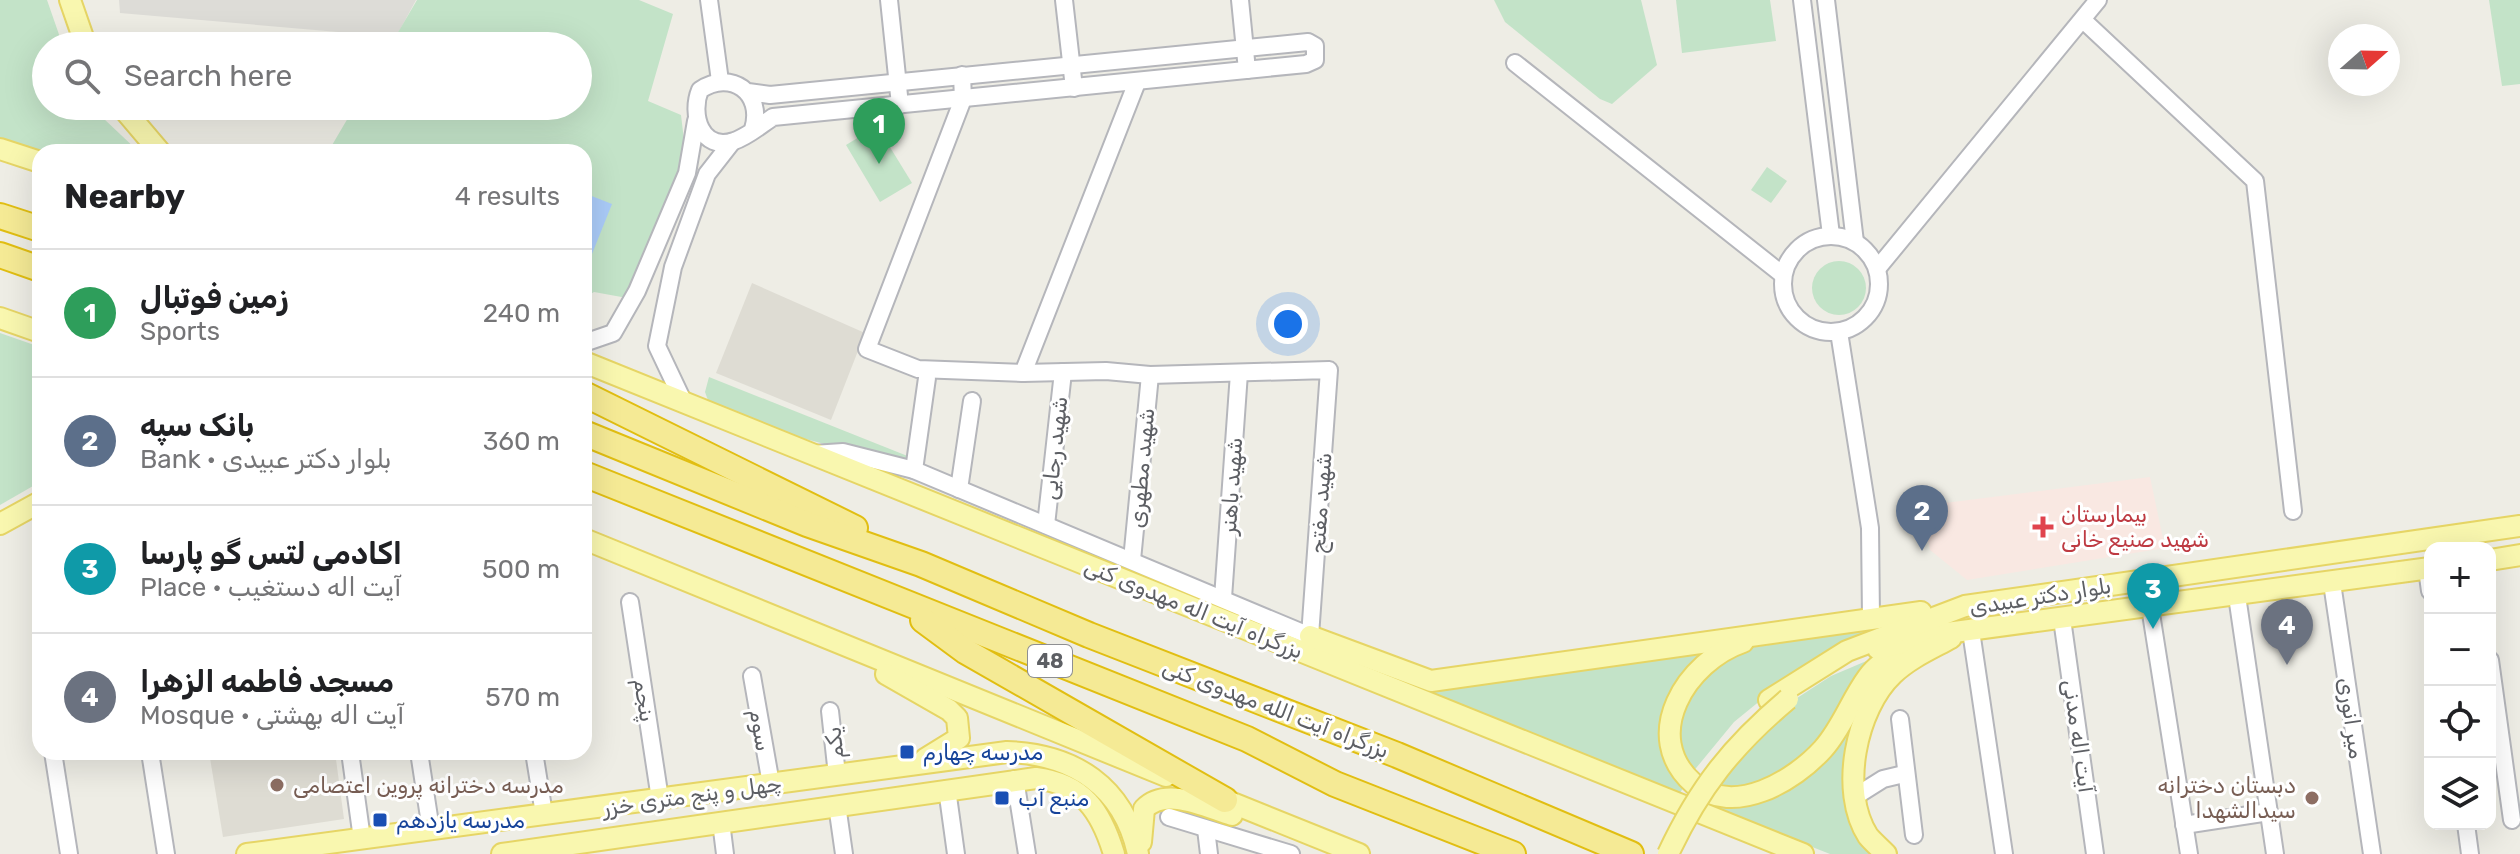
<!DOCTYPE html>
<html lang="en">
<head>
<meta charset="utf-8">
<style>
  body { margin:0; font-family:Rubik,Cairo,sans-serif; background:#f6f6f6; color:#202124 }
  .controls { position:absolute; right:24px; bottom:24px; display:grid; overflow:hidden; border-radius:16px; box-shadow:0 8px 32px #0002 }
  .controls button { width:72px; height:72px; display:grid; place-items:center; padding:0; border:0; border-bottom:2px solid #e0e0e0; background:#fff; color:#202124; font:40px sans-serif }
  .compass { position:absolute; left:2328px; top:24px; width:72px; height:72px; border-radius:50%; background:#fff; box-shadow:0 8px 32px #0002; rotate:70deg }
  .you { position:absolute; left:1288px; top:324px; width:28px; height:28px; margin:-20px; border:6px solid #fff; border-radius:50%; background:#1a73e8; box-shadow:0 0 0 12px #1a73e833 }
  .badge { display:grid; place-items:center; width:52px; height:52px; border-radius:50%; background:#1a73e8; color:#fff; font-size:26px; font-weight:700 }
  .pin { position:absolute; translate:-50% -66px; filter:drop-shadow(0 2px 4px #0008) }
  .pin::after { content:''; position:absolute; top:42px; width:28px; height:24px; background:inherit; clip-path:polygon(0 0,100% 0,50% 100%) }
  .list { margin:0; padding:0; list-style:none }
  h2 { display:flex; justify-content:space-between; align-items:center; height:104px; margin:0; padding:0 32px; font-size:34px }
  h2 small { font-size:26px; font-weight:400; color:#757577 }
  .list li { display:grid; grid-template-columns:52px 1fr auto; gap:24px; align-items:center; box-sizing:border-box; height:128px; padding:0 32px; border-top:2px solid #e0e0e0 }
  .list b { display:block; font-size:30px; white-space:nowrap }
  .list p { margin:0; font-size:26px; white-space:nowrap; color:#757577 }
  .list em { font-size:26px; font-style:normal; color:#757577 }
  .icon { flex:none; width:44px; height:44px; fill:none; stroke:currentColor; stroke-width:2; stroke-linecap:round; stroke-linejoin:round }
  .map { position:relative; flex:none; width:2520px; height:854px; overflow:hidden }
  .search { position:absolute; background:#fff; box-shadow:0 8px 32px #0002; left:32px; top:32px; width:560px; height:88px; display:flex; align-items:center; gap:20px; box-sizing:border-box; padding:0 28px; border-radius:44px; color:#757577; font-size:30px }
  .panel { position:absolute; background:#fff; box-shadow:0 8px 32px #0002; left:32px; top:144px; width:560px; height:616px; border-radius:24px }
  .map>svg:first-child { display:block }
  .industrial { fill:#dddcd7 }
  .education { fill:#dedcd3 }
  .medical { fill:#f9e8e2 }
  .green { fill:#c3e3c8 }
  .water { fill:#aacbf8 }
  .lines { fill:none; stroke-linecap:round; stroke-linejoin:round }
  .minor-casing { stroke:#b5b6bb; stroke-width:20 }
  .major-casing { stroke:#e6d565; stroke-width:24 }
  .highway-casing { stroke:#e1be12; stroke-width:28 }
  .minor { stroke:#fff; stroke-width:16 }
  .major { stroke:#f9f7af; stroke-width:20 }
  .highway { stroke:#f5ea95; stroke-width:24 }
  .major-bridge-casing { stroke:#e6d565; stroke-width:24; stroke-linecap:butt }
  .major-bridge { stroke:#f9f7af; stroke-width:20 }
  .health-dot { fill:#e0444e; stroke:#fff; stroke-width:3 }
  .transit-dot { fill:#1a4fb4; stroke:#fff; stroke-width:3 }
  .education-dot { fill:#8d6e63; stroke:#fff; stroke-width:3 }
  .labels { text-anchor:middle; stroke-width:6; stroke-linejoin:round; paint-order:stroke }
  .shield { fill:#fff; stroke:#8e8f92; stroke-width:2 }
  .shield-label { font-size:20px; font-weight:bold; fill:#5d5f64 }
  .street-label { font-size:22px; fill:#5d5f64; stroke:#fff }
  .health-label { font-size:22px; fill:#be3a42; stroke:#fff; text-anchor:start }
  .transit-label { font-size:22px; fill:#164399; stroke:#fff; text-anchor:start }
  .education-label { font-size:22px; fill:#785e54; stroke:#fff; text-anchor:start }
</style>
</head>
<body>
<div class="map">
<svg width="2520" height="854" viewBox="0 0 2520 854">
  <rect width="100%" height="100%" fill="#eeede5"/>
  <path class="industrial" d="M119 0H416L396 37 120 13Z"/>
  <g class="education">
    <path d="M752 283 865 333 831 420 716 373Z"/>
    <path d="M209 752H335L344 819 223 837Z"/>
  </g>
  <path class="medical" d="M2150 477 2165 548 1967 580 1930 550 1921 506Z"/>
  <g class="green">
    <path d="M0 0H47L63 46H46V106H97L103 118 139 152H44L0 139Z"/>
    <path d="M417 0H639L673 14 648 101 681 115 686 157 627 298 594 292 584 298V152H328L355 106H578V46H390Z"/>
    <path d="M1494 0H1641L1657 65 1612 104 1600 99 1505 22Z"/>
    <path d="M1676 0H1770L1776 41 1682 53Z"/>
    <path d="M2489 0H2520V84L2502 86Z"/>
    <path d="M877 126 912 183 880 202 846 145Z"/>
    <path d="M1767 167 1787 181 1771 203 1751 190Z"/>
    <circle cx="1839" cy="288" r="27"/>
    <path d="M0 333 40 347V482L0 505Z"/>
    <path d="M709 377 910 457 908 466 798 437 709 403 705 392Z"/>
    <path d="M1899 625 1793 674 1734 722 1692 773 1679 752 1678 724 1693 684 1742 649Z"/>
    <path d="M1897 648C1864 689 1793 789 1737 790 1729 790 1720 787 1712 786L1794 700 1831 676Z"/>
    <path d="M1708 652C1648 700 1667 721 1684 786L1679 795 1408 685 1445 690Z"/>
    <path d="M1861 709 1863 843 1869 854H1830L1701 803 1704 797 1742 804Z"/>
  </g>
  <path class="water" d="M584 193 612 204 584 274Z"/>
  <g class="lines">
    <defs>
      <g id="minor">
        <path d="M709 0 720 81"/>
        <path d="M889 0 900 105"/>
        <path d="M1064 0 1074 88"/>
        <path d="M1240 0 1247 70"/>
        <path d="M1802 0 1831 235"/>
        <path d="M1826 0 1855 242"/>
        <path d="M2083 20 2255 181 2293 511"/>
        <path d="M1515 63 1783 275"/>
        <path d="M748 92 770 95 1308 42 1315 46V60L1306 64 773 117C761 125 747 137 734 141 701 152 690 114 700 90 731 69 764 93 753 129"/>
        <circle cx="1831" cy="284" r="48"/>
        <path d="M1877 269 2098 0"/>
        <path d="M1839 332 1870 528 1871 618"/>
        <path d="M584 343 613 333 637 291 687 173 696 121"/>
        <path d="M1023 373 1137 82"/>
        <path d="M684 403 657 346 673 267 707 174 732 142"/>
        <path d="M813 454 843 452 914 470 1310 636 1329 370 1150 375 1106 371 1023 373 918 369 867 349 963 99 962 75"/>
        <path d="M914 470 927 378"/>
        <path d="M959 489 972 401"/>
        <path d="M1046 525 1063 372"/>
        <path d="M1132 560 1150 375"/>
        <path d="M2427 569 2430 591"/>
        <path d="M2332 583 2372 854"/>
        <path d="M2237 596 2275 854"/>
        <path d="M1223 598 1239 373"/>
        <path d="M630 602 660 799"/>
        <path d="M2150 607 2189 854"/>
        <path d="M2062 619 2095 854"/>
        <path d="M1971 631 2004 854"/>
        <path d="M2490 660 2512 820"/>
        <path d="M752 676 771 784"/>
        <path d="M830 711 837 775"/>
        <path d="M1900 719 1914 835"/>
        <path d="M53 752 69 854"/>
        <path d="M150 752 166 854"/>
        <path d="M350 752 362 839"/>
        <path d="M419 752 431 830"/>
        <path d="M534 752 544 814"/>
        <path d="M1015 779 1027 854"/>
        <path d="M947 789 956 854"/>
        <path d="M1856 796 1883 779 1904 774"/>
        <path d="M837 805 844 854"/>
        <path d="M1169 817 1291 854"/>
        <path d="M721 822 725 854"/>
        <path d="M2466 824 2470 854"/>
        <path d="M2184 825 2269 812"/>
        <path d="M1206 829 1209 854"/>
      </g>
      <g id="major">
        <path d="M70 0 86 46"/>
        <path d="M121 106 160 152"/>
        <path d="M0 149 40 162"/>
        <path d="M0 318 40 332"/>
        <path d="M584 362 1803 854"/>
        <path d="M0 524 40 502"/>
        <path d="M584 539 1166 776"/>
        <path d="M2490 560 2520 555"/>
        <path d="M1310 636 1431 681 1921 612"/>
        <path d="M1743 642C1687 661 1639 736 1694 784 1734 817 1794 781 1823 749 1842 728 1851 700 1868 677 1877 664 1893 655 1907 648"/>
        <path d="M1878 649 1932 635 2430 568"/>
        <path d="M886 674 949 710 957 718 959 738 925 759"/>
        <path d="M1769 700 1847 651 1965 606 2520 526"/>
        <path d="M1210 794 1359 854"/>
        <path d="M1141 842 1144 809C1166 786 1206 807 1232 815"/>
        <path d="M247 854 1007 752C1074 754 1124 787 1138 854"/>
        <path d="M502 854 1036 778C1083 784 1101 811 1114 854"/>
        <path d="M1886 854C1880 848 1873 842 1868 836 1839 791 1856 709 1893 674 1910 658 1931 649 1951 638"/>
      </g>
      <g id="highway">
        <path d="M0 216 40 229"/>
        <path d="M0 255 40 269"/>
        <path d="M584 394 855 528"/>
        <path d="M584 433 807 524 921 564 1089 635 1397 755 1631 854"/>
        <path d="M584 474 1247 739 1335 784 1513 854"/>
        <path d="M923 620 965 651 1225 800"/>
      </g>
    </defs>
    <use href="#minor" class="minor-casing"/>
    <use href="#major" class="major-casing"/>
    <use href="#highway" class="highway-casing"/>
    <use href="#minor" class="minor"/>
    <use href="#major" class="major"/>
    <use href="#highway" class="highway"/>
    <defs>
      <path id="major-bridge" d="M1668 854C1699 788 1732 746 1788 699"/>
    </defs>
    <use href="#major-bridge" class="major-bridge-casing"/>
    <use href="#major-bridge" class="major-bridge"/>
  </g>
  <path class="health-dot" d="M2039 515h8v8h8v8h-8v8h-8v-8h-8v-8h8z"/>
  <g class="transit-dot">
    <rect x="899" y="744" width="16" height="16" rx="4"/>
    <rect x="994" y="790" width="16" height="16" rx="4"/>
    <rect x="372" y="812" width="16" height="16" rx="4"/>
  </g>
  <g class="education-dot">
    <circle cx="277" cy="785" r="8"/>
    <circle cx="2312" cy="798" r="8"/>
  </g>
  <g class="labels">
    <rect class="shield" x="1028" y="645" width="44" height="32" rx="6"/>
    <g class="shield-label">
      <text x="1050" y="668">48</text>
    </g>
    <g class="street-label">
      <text transform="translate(1054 448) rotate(-84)" y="8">شهید رجایی</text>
      <text transform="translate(1141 468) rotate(-85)" y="8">شهید مطهری</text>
      <text transform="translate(1231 486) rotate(-86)" y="8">شهید باهنر</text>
      <text transform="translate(1320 503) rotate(-86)" y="8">شهید مفتح</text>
      <text transform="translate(2040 596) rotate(-9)" y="8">بلوار دکتر عبیدی</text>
      <text transform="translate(1194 608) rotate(22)" y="8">بزرگراه آیت اله مهدوی کنی</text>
      <text transform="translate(645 700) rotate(81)" y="8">پنجم</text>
      <text transform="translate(1276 708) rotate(21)" y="8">بزرگراه آیت الله مهدوی کنی</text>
      <text transform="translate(2352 718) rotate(82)" y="8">میر انوری</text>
      <text transform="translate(761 730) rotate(80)" y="8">سوم</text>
      <text transform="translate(2079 736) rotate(82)" y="8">آیت اله مدنی</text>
      <text transform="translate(834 743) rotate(-96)" y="8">یکم</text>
      <text transform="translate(692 795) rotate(-8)" y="8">چهل و پنج متری خزر</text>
    </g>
    <g class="health-label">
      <text x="2061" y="522">بیمارستان<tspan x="2061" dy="25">شهید صنیع خانی</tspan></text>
    </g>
    <g class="transit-label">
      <text x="923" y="760">مدرسه چهارم</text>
      <text x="1018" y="806">منبع آب</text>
      <text x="396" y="828">مدرسه یازدهم</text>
    </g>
    <g class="education-label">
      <text x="293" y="793">مدرسه دخترانه پروین اعتصامی</text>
      <text x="2296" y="793" text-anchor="end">دبستان دخترانه<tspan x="2296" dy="25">سیدالشهدا</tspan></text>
    </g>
  </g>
</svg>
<div class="controls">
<button>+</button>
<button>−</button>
<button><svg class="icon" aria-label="locate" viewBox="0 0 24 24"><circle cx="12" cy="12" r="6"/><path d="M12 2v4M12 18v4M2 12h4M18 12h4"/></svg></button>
<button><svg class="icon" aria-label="layers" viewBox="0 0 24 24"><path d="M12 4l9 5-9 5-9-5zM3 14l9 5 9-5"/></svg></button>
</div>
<svg class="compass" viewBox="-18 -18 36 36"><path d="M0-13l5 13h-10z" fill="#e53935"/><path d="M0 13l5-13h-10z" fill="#757577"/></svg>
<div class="you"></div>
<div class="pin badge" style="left:879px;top:164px;background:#2e9e5b">1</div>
<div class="pin badge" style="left:1922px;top:551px;background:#5c6f8a">2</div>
<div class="pin badge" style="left:2153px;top:629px;background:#0f9aa8">3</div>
<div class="pin badge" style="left:2287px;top:665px;background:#6b7280">4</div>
<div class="search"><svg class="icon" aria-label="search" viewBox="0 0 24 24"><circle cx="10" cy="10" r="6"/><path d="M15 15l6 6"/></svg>Search here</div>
<section class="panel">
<h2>Nearby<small>4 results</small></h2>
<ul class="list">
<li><span class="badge" style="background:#2e9e5b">1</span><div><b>زمین فوتبال</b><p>Sports</p></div><em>240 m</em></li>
<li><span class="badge" style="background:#5c6f8a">2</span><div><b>بانک سپه</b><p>Bank · بلوار دکتر عبیدی</p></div><em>360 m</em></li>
<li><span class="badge" style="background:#0f9aa8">3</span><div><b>اکادمی لتس گو پارسا</b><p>Place · آیت اله دستغیب</p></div><em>500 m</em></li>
<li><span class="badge" style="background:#6b7280">4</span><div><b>مسجد فاطمه الزهرا</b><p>Mosque · آیت اله بهشتی</p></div><em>570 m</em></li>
</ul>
</section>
</div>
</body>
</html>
